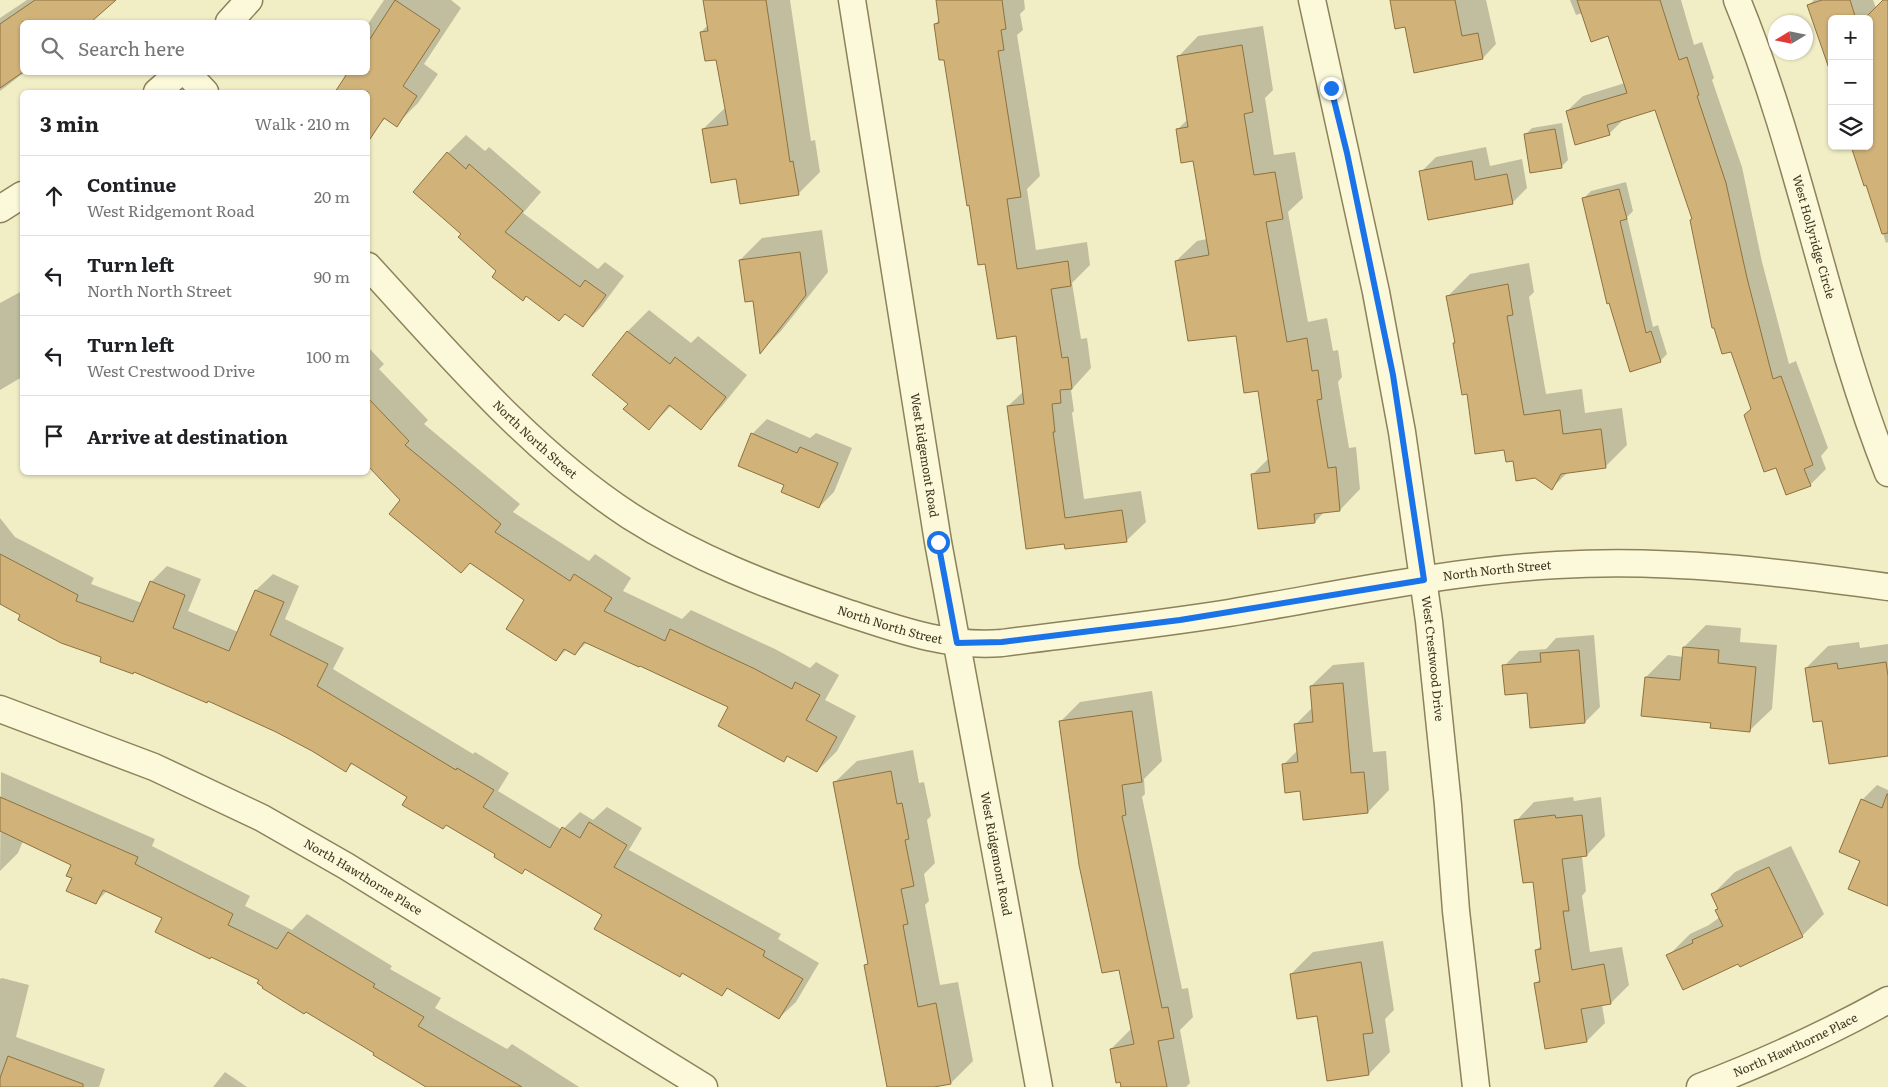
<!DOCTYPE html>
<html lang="en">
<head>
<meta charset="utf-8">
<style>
  body { margin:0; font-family:Literata,serif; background:#f6f6f6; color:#202124 }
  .controls { position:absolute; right:15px; top:15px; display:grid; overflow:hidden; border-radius:8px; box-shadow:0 1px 4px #0004 }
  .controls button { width:45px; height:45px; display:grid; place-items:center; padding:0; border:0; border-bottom:1px solid #e0e0e0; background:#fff; color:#202124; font:25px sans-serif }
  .compass { position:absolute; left:1768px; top:15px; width:45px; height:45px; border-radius:50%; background:#fff; box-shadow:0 1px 4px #0004; rotate:260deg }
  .stop { position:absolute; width:15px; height:15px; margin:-11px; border:4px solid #1a73e8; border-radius:50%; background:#fff }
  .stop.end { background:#1a73e8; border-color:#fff; box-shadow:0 1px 5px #0008 }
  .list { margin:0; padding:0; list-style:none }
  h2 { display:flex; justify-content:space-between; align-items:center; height:65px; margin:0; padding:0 20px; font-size:21px }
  h2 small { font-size:16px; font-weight:400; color:#757577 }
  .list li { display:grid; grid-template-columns:32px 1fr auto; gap:15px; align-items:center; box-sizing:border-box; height:80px; padding:0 20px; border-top:1px solid #e0e0e0 }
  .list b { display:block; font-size:19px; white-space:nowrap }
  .list p { margin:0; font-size:16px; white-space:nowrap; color:#757577 }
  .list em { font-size:16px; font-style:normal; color:#757577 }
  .icon { flex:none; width:28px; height:28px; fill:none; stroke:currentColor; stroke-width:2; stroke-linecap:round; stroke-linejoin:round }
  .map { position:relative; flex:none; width:1888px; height:1087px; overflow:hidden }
  .search { position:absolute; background:#fff; box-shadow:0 1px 4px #0004; left:20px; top:20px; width:350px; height:55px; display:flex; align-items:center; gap:12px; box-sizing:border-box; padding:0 18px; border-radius:8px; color:#757577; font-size:19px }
  .panel { position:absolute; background:#fff; box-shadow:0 1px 4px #0004; left:20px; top:90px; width:350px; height:385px; border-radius:8px }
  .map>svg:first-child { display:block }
  .shadow { fill:#0003 }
  .building { fill:#d1b37a; stroke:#8e713e }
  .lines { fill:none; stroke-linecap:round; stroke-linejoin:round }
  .street-casing { stroke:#8d825a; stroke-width:29 }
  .street { stroke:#fbf9da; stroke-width:26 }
  .route { stroke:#1a73e8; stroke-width:6 }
  .labels { text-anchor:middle; stroke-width:4; stroke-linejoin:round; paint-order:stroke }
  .street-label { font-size:12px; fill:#3d341f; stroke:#f8f6d6 }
</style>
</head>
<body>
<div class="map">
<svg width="1888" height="1087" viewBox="0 0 1888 1087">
  <rect width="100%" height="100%" fill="#f1eec6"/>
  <g class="shadow">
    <path d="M27 0H114L90 22H22V72H25L0 91V18Z"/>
    <path d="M384 0H451L461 8 424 64 438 74 418 103 396 125 386 118 376 127 368 121V92H342L345 88 368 72V24Z"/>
    <path d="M704 0H790L811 141 815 140 820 172 798 194 737 177 703 129 726 107 717 58 701 32 708 25Z"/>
    <path d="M937 0H1024L1025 9 1020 14 1023 30 1017 35 1040 176 1027 189 1036 250 1087 242 1090 265 1072 283 1081 339 1087 338 1091 368 1071 390 1074 411 1072 413 1084 499 1141 491 1146 522 1126 541 1066 548 1008 406 1024 391 1017 334 987 262 945 58 935 24 940 19Z"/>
    <path d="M1393 0H1486L1496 44 1483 58 1406 26Z"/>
    <path d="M1570 0H1681L1694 45 1702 42 1714 78 1712 80 1742 167 1762 262 1789 364 1796 361 1828 448 1821 456 1826 469 1810 485 1752 409 1693 218 1655 108 1625 118 1609 134 1567 111 1583 96 1625 83 1608 34 1583 13 1576 15Z"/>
    <path d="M1814 0H1873L1876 8 1884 0H1888V242L1886 243 1873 202 1869 146V19H1832L1809 5Z"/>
    <path d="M1263 26 1273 90 1265 98 1274 155 1295 152 1303 198 1288 212 1308 322 1327 318 1333 351 1338 350 1342 377 1338 382 1349 448 1356 447 1360 489 1340 510 1324 512 1315 522 1253 474 1269 458 1259 390 1237 335 1176 261 1197 241 1207 239 1194 160 1177 130 1188 119 1178 57 1198 36Z"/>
    <path d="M1562 123 1568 160 1561 167 1525 135 1532 128Z"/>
    <path d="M466 135 485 151 489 147 541 192 523 213 598 269 605 262 624 276 601 307 583 325 566 313 527 295 523 299 462 234 448 153Z"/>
    <path d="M1486 147 1490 166 1522 159 1527 188 1512 203 1421 172 1436 157Z"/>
    <path d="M1626 182 1633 211 1627 217 1653 327 1658 325 1667 354 1660 361 1631 370 1584 198 1591 191Z"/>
    <path d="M822 230 828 272 781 331 761 351 754 299 740 260 762 238Z"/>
    <path d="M1529 263 1534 292 1529 297 1546 394 1582 389 1585 413 1622 408 1627 445 1605 467 1568 472 1552 488 1514 460 1468 393 1454 344 1456 342 1448 296 1470 274Z"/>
    <path d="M22 291V377L0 390V303Z"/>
    <path d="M649 310 691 343 698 336 747 375 722 406 700 428 672 405 649 428 629 403 594 375 628 331Z"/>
    <path d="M368 347 384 364 379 369 428 420 424 424 520 504 513 512 589 561 595 554 631 578 623 591 682 619 691 610 775 649 810 668 816 662 839 675 825 700 856 716 837 751 817 771 788 755 783 760 730 706 587 642 575 654 567 649 556 660 526 599 402 500 368 464Z"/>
    <path d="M767 419 810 438 816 433 852 448 834 492 819 507 785 485 752 434Z"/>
    <path d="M0 518 15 537 94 578 91 584 142 603 151 582 167 566 201 579 188 611 238 632 256 590 273 574 299 586 285 619 344 648 333 669 473 754 475 752 509 773 498 791 562 830 580 812 593 820 607 807 642 828 629 850 781 934 778 939 819 963 796 1002 779 1018 729 987 722 995 683 972 680 975 604 915 526 868 497 854 353 763 346 770 312 750 276 731 209 700 103 656 0 603Z"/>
    <path d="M1706 625 1741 628 1740 642 1777 645 1772 709 1750 730 1646 677 1668 655 1683 657 1684 647Z"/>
    <path d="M1594 635 1600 707 1585 722 1528 692 1504 666 1519 651 1546 649 1556 638Z"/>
    <path d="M1859 642 1860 648 1888 644V754L1823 719 1806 668 1828 646Z"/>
    <path d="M1364 662 1373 752 1386 751 1389 790 1368 812 1283 765 1298 750 1295 725 1313 707 1311 686 1333 665Z"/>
    <path d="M1152 691 1162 761 1144 779 1145 794 1142 797 1182 989 1188 988 1193 1017 1180 1030 1190 1083 1186 1087H1122L1111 1049 1131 1029 1120 968 1060 722 1080 702Z"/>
    <path d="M913 750 919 783 924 782 931 816 927 820 935 863 924 874 929 901 925 905 940 985 958 982 973 1061 951 1083 928 1087H888L866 965 869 962 835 782 857 761Z"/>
    <path d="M1 772 155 839 152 846 250 896 245 906 292 930 307 914 392 966 390 969 441 998 435 1008 507 1049 512 1044 579 1087H429L260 980 212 956 164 917 107 891 96 902 73 878 72 864 23 841 18 853 0 871Z"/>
    <path d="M1877 785 1888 790V904L1861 860 1862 800Z"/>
    <path d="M1573 797 1574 801 1601 797 1605 836 1587 855 1582 856 1586 891 1582 896 1590 952 1622 947 1629 985 1611 1003 1602 1005 1605 1023 1587 1041 1535 984 1541 978 1536 950 1542 945 1534 880 1516 821 1534 802Z"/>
    <path d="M1791 846 1824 914 1802 936 1739 962 1668 956 1690 934 1709 925 1720 917 1717 910 1719 908 1713 894 1735 872Z"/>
    <path d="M1383 941 1394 1010 1385 1019 1390 1052 1369 1074 1318 1014 1291 974 1313 952Z"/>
    <path d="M2 978 29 985 16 1037 105 1069 99 1087H0V979Z"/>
    <path d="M225 1072 247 1087H213Z"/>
  </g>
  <g class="building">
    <path d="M35 0H116L91 22H22L23 72 0 88V24Z"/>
    <path d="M395 0 440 30 403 86 417 96 397 127 384 118 368 142V92H335L348 72H368V42Z"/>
    <path d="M703 0H766L790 162 793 161 799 195 740 204 736 179 711 183 702 129 728 125 716 60 705 61 700 32 708 31Z"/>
    <path d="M936 0H1002L1006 29 1001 30 1004 50 998 51 1021 197 1007 199 1017 269 1068 261 1071 286 1051 289 1062 358 1068 357 1072 389 1060 390 1061 403 1052 404 1055 432H1053L1065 518 1122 510 1127 542 1065 549 1064 544 1026 549 1007 406 1024 404 1016 336 997 339 985 264 978 265 969 205 967 206 944 60H939L934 24 939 23Z"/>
    <path d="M1390 0H1455L1462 36 1478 33 1483 59 1414 73 1405 27 1395 29Z"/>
    <path d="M1577 0H1660L1679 60 1687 57 1699 95 1697 96 1726 183 1747 278 1773 379 1781 376 1813 465 1804 469 1811 486 1786 495 1776 468 1764 472 1744 415 1751 409 1731 352 1722 354 1714 328H1712L1690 220 1692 219 1655 110 1607 125 1610 135 1575 145 1566 111 1627 93 1608 36 1591 42Z"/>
    <path d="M1822 0H1850L1856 19H1832V77L1807 5Z"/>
    <path d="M1883 0H1888V233L1882 234 1866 185 1864 186 1851 146H1869V19H1864Z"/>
    <path d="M1242 45 1253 112 1244 114 1254 175 1275 172 1283 219 1266 222 1287 342 1307 338 1312 371 1318 370 1322 399 1317 400 1328 468 1336 467 1340 511 1314 514 1315 523 1258 529 1251 474 1270 472 1258 391 1244 393 1236 336 1188 341 1175 261 1209 255 1193 161 1181 163 1176 129 1188 127 1177 56Z"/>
    <path d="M1555 129 1562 168 1530 173 1524 134Z"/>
    <path d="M447 152 466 169 469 164 523 211 505 232 580 287 585 280 606 295 583 327 565 314 559 321 526 296 523 301 492 277 496 271 458 237 461 234 413 192Z"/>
    <path d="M1472 161 1475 180 1507 174 1513 204 1428 220 1419 171Z"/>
    <path d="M1619 189 1627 219 1620 221 1646 333 1651 331 1661 362 1630 372 1609 303 1607 304 1582 198Z"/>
    <path d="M800 252 806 295 760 354 753 301 745 302 739 260Z"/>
    <path d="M1508 284 1513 315 1507 316 1524 415 1560 410 1563 434 1601 429 1606 468 1561 474 1552 490 1535 478 1516 481 1513 461 1506 462 1504 450 1475 454 1467 394 1462 395 1453 343H1455L1446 296Z"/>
    <path d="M627 331 670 364 675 357 726 397 701 430 669 405 649 430 623 409 628 404 592 375Z"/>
    <path d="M368 398 409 441 405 445 501 524 495 532 570 581 574 574 612 598 604 611 665 641 670 629 755 669 792 689 795 682 820 695 806 720 837 737 817 772 787 756 784 762 718 726 728 707 640 666 639 667 584 642 575 655 564 649 556 661 506 629 524 600 470 563 461 573 389 514 400 500 368 466Z"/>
    <path d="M751 433 797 453 800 447 838 463 819 508 781 492 784 485 738 466Z"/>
    <path d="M0 554 78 595 76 601 133 622 150 581 185 595 173 628 229 651 255 590 284 602 270 635 328 664 317 686 456 770 457 768 494 790 483 807 550 848 562 827 580 838 589 822 627 845 614 867 765 951 763 956 803 979 779 1019 727 988 722 996 682 973 680 977 594 929 602 915 525 869 522 874 494 857 495 854 446 825 443 829 402 805 407 797 351 763 346 772 312 751 276 732 208 701 207 703 134 672 133 674 100 662 101 657 61 643 18 620 20 615 0 604Z"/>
    <path d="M1683 647 1719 650 1718 663 1756 667 1750 732 1710 728 1711 723 1641 716 1645 677 1680 680Z"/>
    <path d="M1579 650 1585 723 1530 728 1527 693 1505 695 1502 665 1541 662 1540 653Z"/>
    <path d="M1886 662 1888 676V756L1829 764 1822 721 1813 722 1805 668 1837 663 1838 669Z"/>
    <path d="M1343 683 1351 773 1364 772 1368 813 1303 820 1300 791 1285 793 1282 764 1298 762 1294 724 1313 722 1310 686Z"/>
    <path d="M1132 711 1142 782 1122 785 1126 815 1122 816 1162 1008 1168 1007 1174 1038 1158 1041 1167 1087H1121L1120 1082 1116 1083 1110 1049 1134 1044 1119 970 1102 973 1079 865 1059 721Z"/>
    <path d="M891 771 897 804 902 803 909 839 905 840 914 886 901 889 908 924 903 925 918 1007 936 1003 951 1084 934 1087H887L864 965 868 964 833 782Z"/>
    <path d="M1887 794H1888V906L1848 889 1860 861 1839 852 1861 799 1882 808Z"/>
    <path d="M0 797 138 857 135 864 233 914 228 925 277 949 288 932 375 984 373 987 424 1017 418 1026 522 1087H426L373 1055 374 1053 306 1012 304 1014 262 988 263 987 257 983 259 980 211 957 210 959 155 932 162 918 103 890 96 904 66 891 72 878 66 876 71 865 0 831Z"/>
    <path d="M1555 815 1556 818 1582 815 1587 856 1562 859 1569 911H1563L1572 970 1604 964 1611 1004 1581 1009 1587 1042 1545 1049 1534 983 1540 982 1535 950 1541 949 1533 882 1523 883 1514 820Z"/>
    <path d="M1769 867 1803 937 1740 967 1738 964 1683 990 1666 955 1693 943 1692 940 1723 926 1715 910 1718 909 1711 894Z"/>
    <path d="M1361 962 1373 1033 1363 1034 1369 1075 1327 1081 1317 1016 1297 1019 1290 974Z"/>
    <path d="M8 1056 83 1084V1087H0V1078Z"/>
  </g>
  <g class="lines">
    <defs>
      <g id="street">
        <path id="s1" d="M852 0 938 542 1039 1087"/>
        <path id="s2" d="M1312 0 1376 292 1402 432 1429 621 1448 805 1456 911 1476 1087"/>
        <path id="s3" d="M1737 0C1800 153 1827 319 1888 473"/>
        <path d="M229 22 249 0"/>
        <path d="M186 72 205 92"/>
        <path d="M157 92 180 72"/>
        <path d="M0 209 22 195"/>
        <path id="s4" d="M368 266C448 353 530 451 630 516 696 558 768 586 842 611 894 628 946 648 1002 643 1077 633 1153 625 1229 613 1337 595 1447 571 1557 565 1668 558 1778 572 1888 587"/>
        <path id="s5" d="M0 709 154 767 262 818 346 866 704 1087"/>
        <path id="s6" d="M1700 1087C1765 1062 1827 1034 1888 1000"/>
      </g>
    </defs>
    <use href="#street" class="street-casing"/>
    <use href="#street" class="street"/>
  </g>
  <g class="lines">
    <path class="route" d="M938 542 957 643 1002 642 1180 620 1424 580 1393 375 1347 153 1331 88"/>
  </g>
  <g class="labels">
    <g class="street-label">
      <text dy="4" stroke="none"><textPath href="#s3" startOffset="249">West Hollyridge Circle</textPath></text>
      <text dy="4" stroke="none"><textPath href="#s4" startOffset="241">North North Street</textPath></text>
      <text dy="4" stroke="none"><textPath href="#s1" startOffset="461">West Ridgemont Road</textPath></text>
      <text dy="4" stroke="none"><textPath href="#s4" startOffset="1261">North North Street</textPath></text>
      <text dy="4" stroke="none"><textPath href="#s4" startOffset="646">North North Street</textPath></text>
      <text dy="4" stroke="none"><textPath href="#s2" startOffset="670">West Crestwood Drive</textPath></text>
      <text dy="4" stroke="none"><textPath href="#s1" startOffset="866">West Ridgemont Road</textPath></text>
      <text dy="4" stroke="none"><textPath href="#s5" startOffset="401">North Hawthorne Place</textPath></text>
      <text dy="4" stroke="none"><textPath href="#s6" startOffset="104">North Hawthorne Place</textPath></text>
    </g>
  </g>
</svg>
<div class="controls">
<button>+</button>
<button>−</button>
<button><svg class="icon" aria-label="layers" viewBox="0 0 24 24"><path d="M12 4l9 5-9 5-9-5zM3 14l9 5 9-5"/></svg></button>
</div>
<svg class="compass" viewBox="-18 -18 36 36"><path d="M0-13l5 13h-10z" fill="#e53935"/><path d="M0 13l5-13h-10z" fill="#757577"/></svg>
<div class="stop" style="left:938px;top:542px"></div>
<div class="stop end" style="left:1331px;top:88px"></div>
<div class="search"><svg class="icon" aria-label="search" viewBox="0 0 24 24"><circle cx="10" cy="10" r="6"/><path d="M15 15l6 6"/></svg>Search here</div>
<section class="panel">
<h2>3 min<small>Walk · 210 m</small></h2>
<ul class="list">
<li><svg class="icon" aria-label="ahead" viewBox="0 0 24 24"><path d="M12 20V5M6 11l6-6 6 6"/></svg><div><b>Continue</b><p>West Ridgemont Road</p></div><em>20 m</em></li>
<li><svg class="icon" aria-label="left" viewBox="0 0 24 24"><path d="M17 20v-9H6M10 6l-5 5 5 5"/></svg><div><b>Turn left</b><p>North North Street</p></div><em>90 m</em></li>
<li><svg class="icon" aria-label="left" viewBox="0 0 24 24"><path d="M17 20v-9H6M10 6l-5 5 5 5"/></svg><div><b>Turn left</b><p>West Crestwood Drive</p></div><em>100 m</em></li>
<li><svg class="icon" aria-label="arrive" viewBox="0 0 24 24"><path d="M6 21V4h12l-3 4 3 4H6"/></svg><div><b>Arrive at destination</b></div></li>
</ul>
</section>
</div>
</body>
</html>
